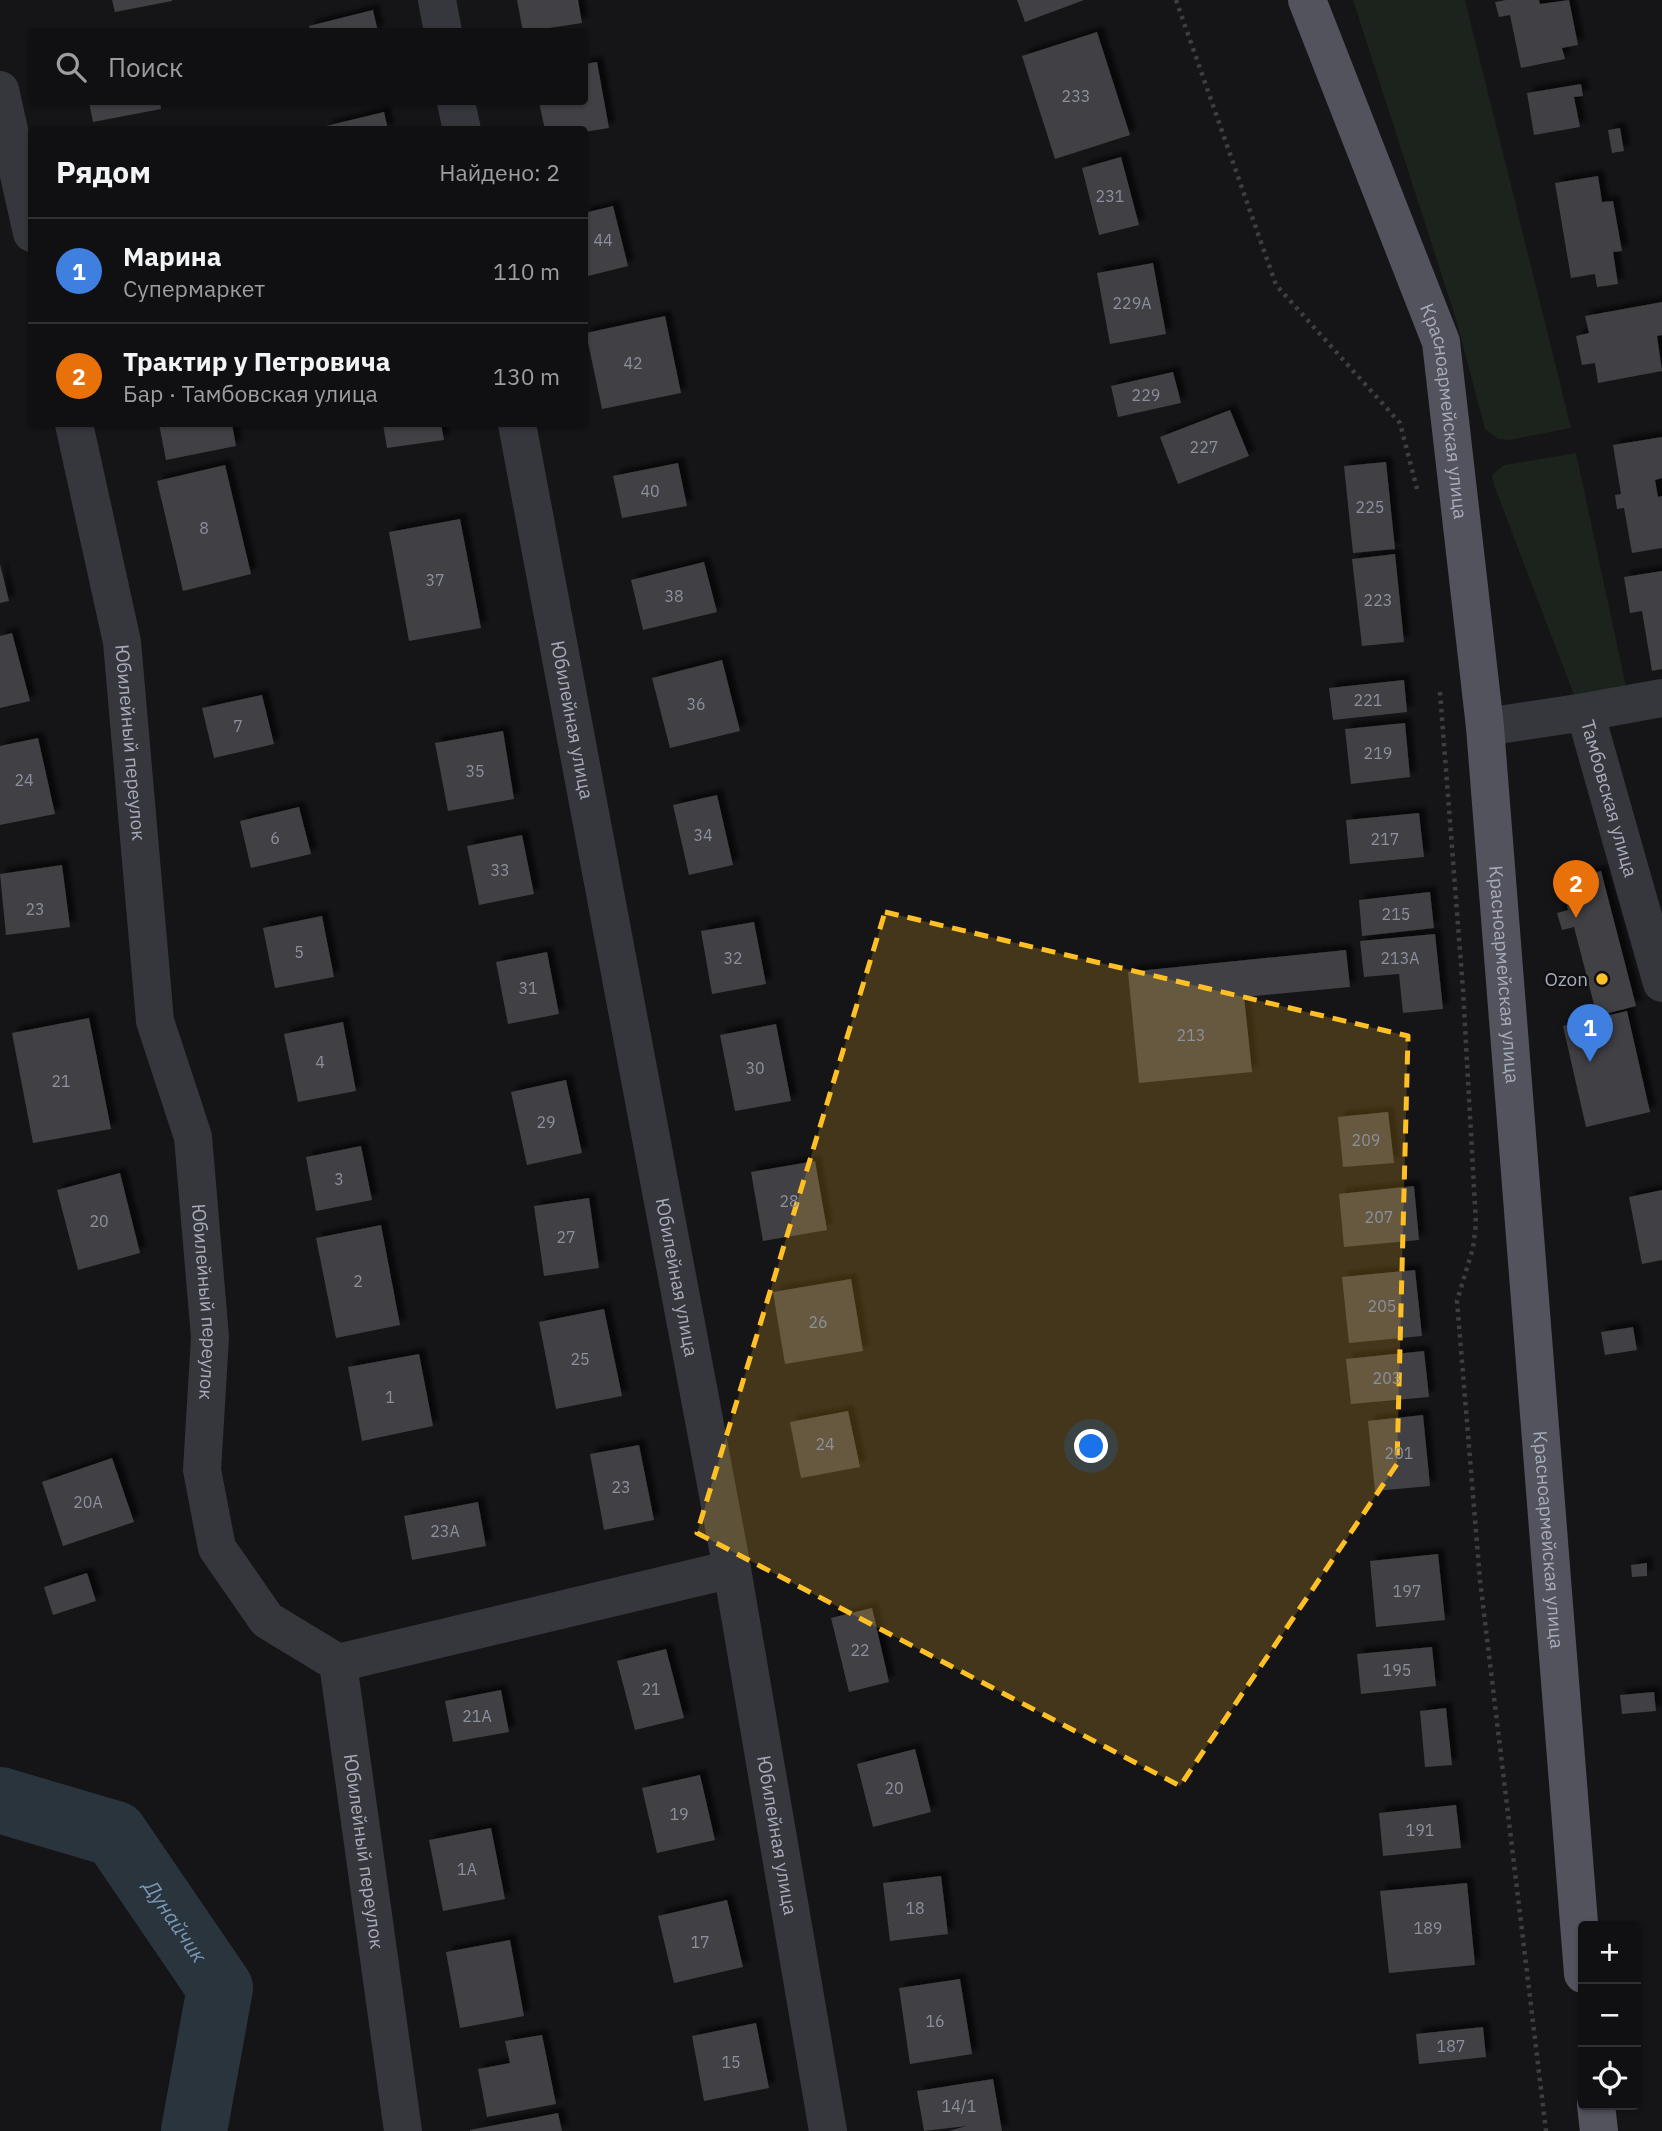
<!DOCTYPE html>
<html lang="ru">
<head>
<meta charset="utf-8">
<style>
  body { margin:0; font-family:"IBM Plex Sans",sans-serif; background:#19191b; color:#f1f3f6 }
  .controls { position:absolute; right:21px; bottom:21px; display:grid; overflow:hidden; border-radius:7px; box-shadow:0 2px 5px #0004 }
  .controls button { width:63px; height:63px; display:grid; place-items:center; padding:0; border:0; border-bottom:2px solid #303032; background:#101012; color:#f1f3f6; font:35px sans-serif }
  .you { position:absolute; left:1092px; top:1447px; width:24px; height:24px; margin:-18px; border:5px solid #fff; border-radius:50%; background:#1a73e8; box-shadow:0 0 0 10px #1a73e833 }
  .badge { display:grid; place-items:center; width:46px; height:46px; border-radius:50%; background:#8c9099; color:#fff; font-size:23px; font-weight:700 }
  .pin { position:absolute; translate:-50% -58px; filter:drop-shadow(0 2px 4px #0008) }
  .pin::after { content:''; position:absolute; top:37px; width:24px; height:21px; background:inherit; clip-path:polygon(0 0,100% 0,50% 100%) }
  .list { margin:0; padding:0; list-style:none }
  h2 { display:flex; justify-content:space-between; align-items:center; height:91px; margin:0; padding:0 28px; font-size:30px }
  h2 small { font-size:23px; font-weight:400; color:#9c9d9f }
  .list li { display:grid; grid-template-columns:46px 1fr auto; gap:21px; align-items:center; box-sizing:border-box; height:105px; padding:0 28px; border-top:2px solid #303032 }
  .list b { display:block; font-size:26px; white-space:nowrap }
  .list p { margin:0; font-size:23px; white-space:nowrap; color:#9c9d9f }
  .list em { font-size:23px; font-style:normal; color:#9c9d9f }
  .icon { flex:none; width:38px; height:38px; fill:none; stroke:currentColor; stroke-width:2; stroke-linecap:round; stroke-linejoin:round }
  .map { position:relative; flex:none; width:1662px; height:2131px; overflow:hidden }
  .search { position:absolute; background:#101012; box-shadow:0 2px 5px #0004; left:28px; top:28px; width:560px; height:77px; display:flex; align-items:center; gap:18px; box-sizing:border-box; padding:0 24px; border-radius:7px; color:#9c9d9f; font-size:26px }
  .panel { position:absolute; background:#101012; box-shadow:0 2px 5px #0004; left:28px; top:126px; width:560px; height:301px; border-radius:7px }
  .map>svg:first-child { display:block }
  .green { fill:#1b231c }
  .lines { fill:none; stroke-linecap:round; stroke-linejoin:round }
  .river { stroke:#2a343d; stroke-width:66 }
  .building { fill:#3f4045; filter:url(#shadow) }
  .path { stroke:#3c3e44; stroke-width:4.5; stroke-dasharray:3.5 5; stroke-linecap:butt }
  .street { stroke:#36373d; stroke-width:38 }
  .primary { stroke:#52535c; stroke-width:38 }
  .marked { fill:#ffc026; fill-opacity:0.2; stroke:#ffc026; stroke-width:5; stroke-dasharray:14 9; stroke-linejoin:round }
  .poi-dot { fill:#ffc026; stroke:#101013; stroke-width:2.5 }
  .labels { text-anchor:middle; stroke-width:5; stroke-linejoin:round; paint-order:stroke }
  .number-label { font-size:16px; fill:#8c909c }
  .street-label { font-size:19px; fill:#a6abb9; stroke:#101013 }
  .poi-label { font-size:19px; fill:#a6abb9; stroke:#101013; text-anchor:end }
  .water-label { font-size:21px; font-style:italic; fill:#7997b7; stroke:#101013 }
</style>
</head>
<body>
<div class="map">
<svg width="1662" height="2131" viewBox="0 0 1662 2131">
  <defs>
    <filter id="shadow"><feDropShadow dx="6" dy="-6" stdDeviation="2" flood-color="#0009"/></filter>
  </defs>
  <rect width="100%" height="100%" fill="#151518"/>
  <g class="green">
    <path d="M1353 0H1465L1571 428 1509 440 1499 439 1485 429 1456 319Z"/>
    <path d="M1576 453 1628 696 1574 695 1494 485 1492 475 1504 465Z"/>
  </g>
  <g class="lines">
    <path class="river" id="s1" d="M0 1800 115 1834 220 1988 194 2131"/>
  </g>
  <g class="building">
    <path d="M112 0H172V1L115 12Z"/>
    <path d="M517 0H578L582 23 523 32Z"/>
    <path d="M1017 0H1084L1025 22Z"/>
    <path d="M1506 0H1539L1540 4 1569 0 1578 45 1562 48 1565 59 1521 68 1510 15 1499 17 1495 2Z"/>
    <path d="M373 10 378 32H310L309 26Z"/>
    <path d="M1097 32 1130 135 1055 159 1022 56Z"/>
    <path d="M597 62 609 128 584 132V130H545L539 102H584V64Z"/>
    <path d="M1581 84 1583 96 1574 97 1580 127 1534 135 1527 93Z"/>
    <path d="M89 102H160L161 109 93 122Z"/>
    <path d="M384 112 388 130H327L326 126Z"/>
    <path d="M1620 128 1624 151 1612 153 1608 130Z"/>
    <path d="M1121 157 1139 225 1099 235 1082 168Z"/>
    <path d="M1598 176 1602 202 1613 201 1622 251 1613 252 1618 284 1597 287 1595 274 1571 278 1555 183Z"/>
    <path d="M613 206 628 266 584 277V213Z"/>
    <path d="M1153 263 1166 334 1110 344 1097 273Z"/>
    <path d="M1662 302V335L1657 336 1662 371 1598 383 1595 363 1582 365 1576 336 1589 333 1585 316Z"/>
    <path d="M665 316 681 393 602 409 586 333Z"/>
    <path d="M1173 372 1181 403 1118 417 1111 386Z"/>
    <path d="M1230 410 1249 456 1178 484 1160 437Z"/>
    <path d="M159 424H232L236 446 166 460Z"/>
    <path d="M383 424H441L444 440 387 448Z"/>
    <path d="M1662 437V478L1655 480 1658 497 1662 496V548L1632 553 1624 508 1617 509 1615 495 1621 494 1613 445Z"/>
    <path d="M1386 462 1395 549 1353 553 1344 466Z"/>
    <path d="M678 463 687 506 622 518 613 476Z"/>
    <path d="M225 465 251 574 183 591 157 481Z"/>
    <path d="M460 519 481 628 409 641 389 532Z"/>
    <path d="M1395 554 1404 642 1362 646 1352 559Z"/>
    <path d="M704 562 717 612 643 630 631 580Z"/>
    <path d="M0 564 9 601 0 603Z"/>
    <path d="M1662 571V669L1652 671 1642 611 1630 613 1624 577Z"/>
    <path d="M12 633 30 701 0 708V636Z"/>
    <path d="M722 660 740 731 670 748 652 678Z"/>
    <path d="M1404 680 1407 712 1333 720 1329 688Z"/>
    <path d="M262 695 274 744 214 758 202 708Z"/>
    <path d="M1405 723 1410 777 1351 784 1345 729Z"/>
    <path d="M503 731 514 799 448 811 435 743Z"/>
    <path d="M38 738 55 814 0 825V746Z"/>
    <path d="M717 795 733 865 689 875 673 805Z"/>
    <path d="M299 807 311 854 251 868 240 821Z"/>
    <path d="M1419 813 1424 857 1350 864 1346 820Z"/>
    <path d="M522 835 534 894 479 905 467 846Z"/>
    <path d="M62 865 70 927 6 935 0 874Z"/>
    <path d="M1601 871 1636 1006 1597 1016 1574 927 1562 930 1557 913 1568 910 1561 881Z"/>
    <path d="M1430 892 1434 928 1362 936 1359 900Z"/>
    <path d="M322 916 334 977 275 988 263 928Z"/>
    <path d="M754 922 766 984 712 994 701 931Z"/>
    <path d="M1435 934 1443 1009 1403 1013 1399 974 1364 977 1360 941Z"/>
    <path d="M1346 950 1350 987 1244 997 1252 1072 1139 1083 1128 972Z"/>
    <path d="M547 952 559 1014 508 1024 496 962Z"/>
    <path d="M1627 1011 1650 1112 1586 1127 1563 1026Z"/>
    <path d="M89 1018 111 1129 33 1143 12 1033Z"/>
    <path d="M343 1022 356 1091 298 1102 284 1034Z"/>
    <path d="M776 1024 791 1101 735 1111 720 1035Z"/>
    <path d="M566 1080 582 1153 527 1165 511 1092Z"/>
    <path d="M1388 1112 1394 1163 1343 1167 1338 1117Z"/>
    <path d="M361 1146 372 1200 316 1211 306 1157Z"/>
    <path d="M815 1161 827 1230 763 1241 751 1172Z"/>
    <path d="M120 1173 140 1253 78 1270 57 1190Z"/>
    <path d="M1414 1186 1419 1240 1344 1247 1339 1194Z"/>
    <path d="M1662 1190V1260L1642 1264 1629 1197Z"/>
    <path d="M589 1198 599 1268 544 1276 534 1206Z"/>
    <path d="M381 1225 400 1325 336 1338 316 1238Z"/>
    <path d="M1415 1270 1422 1336 1349 1343 1342 1277Z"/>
    <path d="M851 1279 863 1351 785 1364 773 1292Z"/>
    <path d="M604 1309 622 1396 556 1409 539 1322Z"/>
    <path d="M1633 1327 1637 1350 1605 1355 1601 1332Z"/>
    <path d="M1424 1351 1429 1397 1351 1404 1346 1359Z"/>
    <path d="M419 1354 433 1426 362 1441 348 1367Z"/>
    <path d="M848 1411 860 1467 801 1478 790 1422Z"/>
    <path d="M1423 1415 1430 1486 1375 1491 1368 1421Z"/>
    <path d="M639 1445 654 1520 604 1530 590 1454Z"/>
    <path d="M112 1458 134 1522 63 1546 42 1482Z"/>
    <path d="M478 1502 486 1546 412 1560 404 1516Z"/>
    <path d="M1438 1554 1445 1620 1376 1627 1370 1561Z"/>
    <path d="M1647 1563V1576L1632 1577 1631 1565Z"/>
    <path d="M87 1573 96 1601 53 1615 44 1587Z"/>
    <path d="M872 1608 889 1682 849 1692 831 1618Z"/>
    <path d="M1432 1647 1436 1686 1361 1694 1357 1654Z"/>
    <path d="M666 1649 684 1718 635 1730 617 1661Z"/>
    <path d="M501 1690 509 1732 453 1742 445 1701Z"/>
    <path d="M1654 1692 1656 1711 1622 1714 1620 1695Z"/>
    <path d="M1446 1708 1452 1765 1425 1767 1420 1711Z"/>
    <path d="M915 1749 931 1812 873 1827 857 1764Z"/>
    <path d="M700 1775 715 1840 657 1853 642 1788Z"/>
    <path d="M1456 1805 1461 1848 1383 1856 1379 1813Z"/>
    <path d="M491 1828 505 1899 443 1911 429 1840Z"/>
    <path d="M941 1876 948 1934 890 1941 883 1883Z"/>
    <path d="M1467 1883 1475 1965 1389 1973 1380 1891Z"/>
    <path d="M727 1900 743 1967 674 1983 658 1916Z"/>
    <path d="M510 1940 524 2016 460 2028 446 1952Z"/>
    <path d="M960 1979 972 2054 910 2064 899 1988Z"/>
    <path d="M756 2023 769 2088 704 2101 692 2036Z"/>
    <path d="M1483 2027 1486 2057 1419 2064 1416 2034Z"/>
    <path d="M542 2035 556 2104 487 2117 478 2069 510 2063 505 2041Z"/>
    <path d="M993 2079 1002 2131H949L966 2126 924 2131 917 2091Z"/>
    <path d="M558 2113 562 2131H470V2130Z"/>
  </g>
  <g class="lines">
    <g class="path">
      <path d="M1176 0 1276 285 1400 423 1417 489"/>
      <path d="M1440 692 1463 990 1476 1224 1473 1248 1457 1301 1480 1580 1546 2131"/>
    </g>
    <g class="street">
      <path d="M437 0 443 32"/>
      <path d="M0 90 32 233"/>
      <path d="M456 102 462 130"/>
      <path id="s2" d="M74 424 122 642 155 1021 193 1137 210 1337 202 1470 217 1548 267 1620 338 1663 403 2131"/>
      <path id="s3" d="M517 424 732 1569 828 2131"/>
      <path d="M1585 712 1662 698"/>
      <path id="s4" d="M1485 727 1585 712 1662 983"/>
      <path d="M338 1663 732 1569"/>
    </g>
    <g class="primary">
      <path id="s5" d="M1307 0 1441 342 1485 727 1583 1974"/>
      <path d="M1596 2105 1599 2131"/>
    </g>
  </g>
  <path class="marked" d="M885 912 1408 1036 1397 1464 1180 1786 697 1533Z"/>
  <circle class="poi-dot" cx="1602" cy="979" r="7"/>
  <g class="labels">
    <g class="number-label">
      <text x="1076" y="102">233</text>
      <text x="1110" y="202">231</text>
      <text x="603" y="246">44</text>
      <text x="1132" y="309">229А</text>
      <text x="633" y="369">42</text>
      <text x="1146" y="401">229</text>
      <text x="1204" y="453">227</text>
      <text x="650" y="497">40</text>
      <text x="1370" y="513">225</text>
      <text x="204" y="534">8</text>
      <text x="435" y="586">37</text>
      <text x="674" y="602">38</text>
      <text x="1378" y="606">223</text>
      <text x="1368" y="706">221</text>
      <text x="696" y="710">36</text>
      <text x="238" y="732">7</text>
      <text x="1378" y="759">219</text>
      <text x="475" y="777">35</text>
      <text x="24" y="786">24</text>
      <text x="703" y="841">34</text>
      <text x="275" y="844">6</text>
      <text x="1385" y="845">217</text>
      <text x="500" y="876">33</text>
      <text x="35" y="915">23</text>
      <text x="1396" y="920">215</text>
      <text x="299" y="958">5</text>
      <text x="733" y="964">32</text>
      <text x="1400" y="964">213А</text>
      <text x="528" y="994">31</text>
      <text x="1191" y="1041">213</text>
      <text x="320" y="1068">4</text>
      <text x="755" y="1074">30</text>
      <text x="61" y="1087">21</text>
      <text x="546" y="1128">29</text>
      <text x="1366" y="1146">209</text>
      <text x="339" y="1185">3</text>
      <text x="789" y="1207">28</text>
      <text x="1379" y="1223">207</text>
      <text x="99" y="1227">20</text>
      <text x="566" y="1243">27</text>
      <text x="358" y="1287">2</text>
      <text x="1382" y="1312">205</text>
      <text x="818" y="1328">26</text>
      <text x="580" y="1365">25</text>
      <text x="1387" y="1384">203</text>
      <text x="390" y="1403">1</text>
      <text x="825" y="1450">24</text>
      <text x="1399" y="1459">201</text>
      <text x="621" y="1493">23</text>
      <text x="88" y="1508">20А</text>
      <text x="445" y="1537">23А</text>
      <text x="1407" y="1597">197</text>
      <text x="860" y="1656">22</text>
      <text x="1397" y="1676">195</text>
      <text x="651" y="1695">21</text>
      <text x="477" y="1722">21А</text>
      <text x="894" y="1794">20</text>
      <text x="679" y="1820">19</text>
      <text x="1420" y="1836">191</text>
      <text x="467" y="1875">1А</text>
      <text x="915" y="1914">18</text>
      <text x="1428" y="1934">189</text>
      <text x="700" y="1948">17</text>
      <text x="935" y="2027">16</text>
      <text x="1451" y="2052">187</text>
      <text x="731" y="2068">15</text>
      <text x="959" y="2112">14/1</text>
    </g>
    <g class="street-label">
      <text dy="7" stroke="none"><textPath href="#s5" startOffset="436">Красноармейская улица</textPath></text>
      <text dy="7" stroke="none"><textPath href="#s3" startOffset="301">Юбилейная улица</textPath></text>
      <text dy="7" stroke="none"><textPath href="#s2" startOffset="324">Юбилейный переулок</textPath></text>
      <text dy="7" stroke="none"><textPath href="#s4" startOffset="191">Тамбовская улица</textPath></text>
      <text dy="7" stroke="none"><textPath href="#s5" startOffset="1003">Красноармейская улица</textPath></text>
      <text dy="7" stroke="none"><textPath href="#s3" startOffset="868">Юбилейная улица</textPath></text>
      <text dy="7" stroke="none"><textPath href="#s2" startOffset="891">Юбилейный переулок</textPath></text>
      <text dy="7" stroke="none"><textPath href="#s5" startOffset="1570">Красноармейская улица</textPath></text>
      <text dy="7" stroke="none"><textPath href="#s3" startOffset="1435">Юбилейная улица</textPath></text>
      <text dy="7" stroke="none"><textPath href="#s2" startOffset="1500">Юбилейный переулок</textPath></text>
    </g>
    <g class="poi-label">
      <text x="1588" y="986">Ozon</text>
    </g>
    <g class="water-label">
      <text dy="7" stroke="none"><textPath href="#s1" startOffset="226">Дунайчик</textPath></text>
    </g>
  </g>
</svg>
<div class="controls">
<button>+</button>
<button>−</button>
<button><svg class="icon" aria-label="locate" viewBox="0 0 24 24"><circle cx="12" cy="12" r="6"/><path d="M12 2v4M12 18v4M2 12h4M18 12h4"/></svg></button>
</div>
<div class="you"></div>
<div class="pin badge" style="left:1590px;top:1062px;background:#3f7fe0">1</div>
<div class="pin badge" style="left:1576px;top:918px;background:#e8710a">2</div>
<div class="search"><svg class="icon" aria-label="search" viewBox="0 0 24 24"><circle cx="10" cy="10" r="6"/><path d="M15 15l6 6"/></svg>Поиск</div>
<section class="panel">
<h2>Рядом<small>Найдено: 2</small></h2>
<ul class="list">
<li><span class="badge" style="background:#3f7fe0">1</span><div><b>Марина</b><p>Супермаркет</p></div><em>110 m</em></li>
<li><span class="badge" style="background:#e8710a">2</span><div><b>Трактир у Петровича</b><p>Бар · Тамбовская улица</p></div><em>130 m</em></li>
</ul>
</section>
</div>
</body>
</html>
